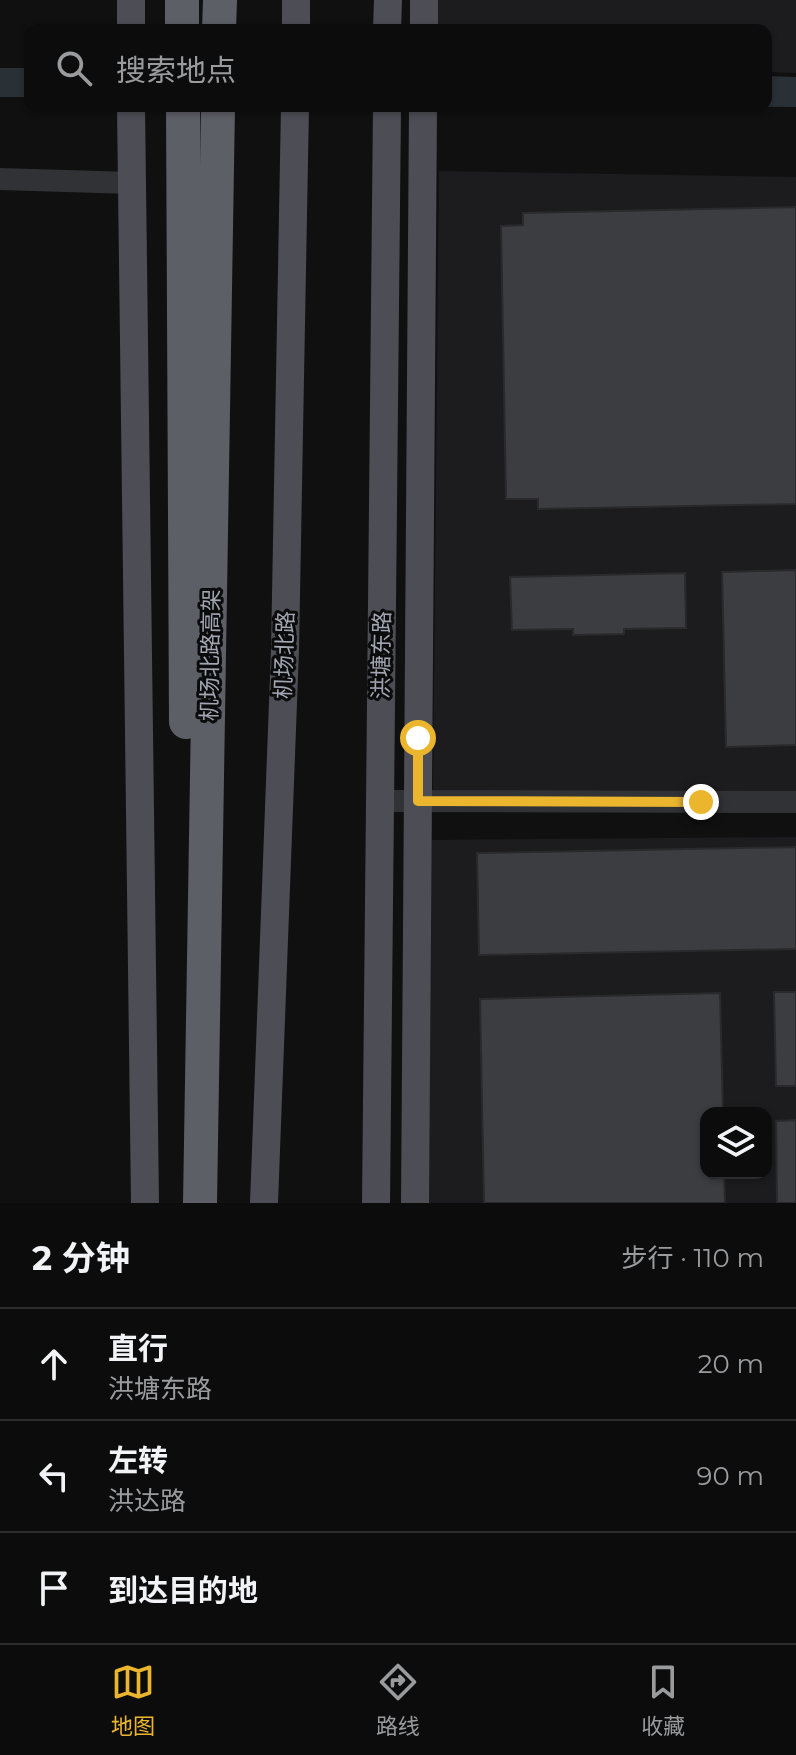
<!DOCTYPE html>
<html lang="zh">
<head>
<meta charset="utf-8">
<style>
  body { margin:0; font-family:Montserrat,"Noto Sans SC",sans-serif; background:#1a1a1b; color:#f1f3f6 }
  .controls { position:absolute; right:24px; bottom:24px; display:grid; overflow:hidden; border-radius:16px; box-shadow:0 2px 6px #0004 }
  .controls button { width:72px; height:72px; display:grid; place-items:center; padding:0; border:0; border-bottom:2px solid #2c2c2e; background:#0c0c0d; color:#f1f3f6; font:40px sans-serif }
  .stop { position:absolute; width:24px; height:24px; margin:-18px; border:6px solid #ebb52e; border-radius:50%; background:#fff }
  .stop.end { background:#ebb52e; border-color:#fff; box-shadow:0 2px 8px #0008 }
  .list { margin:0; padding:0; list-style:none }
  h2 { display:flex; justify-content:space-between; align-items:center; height:104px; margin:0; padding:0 32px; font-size:34px }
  h2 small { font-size:26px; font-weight:400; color:#9a9b9d }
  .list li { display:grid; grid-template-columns:52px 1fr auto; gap:24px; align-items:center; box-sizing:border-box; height:112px; padding:0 32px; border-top:2px solid #2c2c2e }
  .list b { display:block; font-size:30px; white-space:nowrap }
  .list p { margin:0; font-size:26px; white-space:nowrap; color:#9a9b9d }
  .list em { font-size:26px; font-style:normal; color:#9a9b9d }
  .icon { flex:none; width:44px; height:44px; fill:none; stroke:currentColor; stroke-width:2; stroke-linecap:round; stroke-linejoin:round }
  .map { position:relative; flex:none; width:796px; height:1203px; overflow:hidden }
  .search { position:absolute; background:#0c0c0d; box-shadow:0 2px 6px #0004; left:24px; right:24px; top:24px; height:88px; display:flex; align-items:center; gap:20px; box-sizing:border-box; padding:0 28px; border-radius:16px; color:#9a9b9d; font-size:30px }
  .sheet { height:440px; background:#0c0c0d }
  nav { display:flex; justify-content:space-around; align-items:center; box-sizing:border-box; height:112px; border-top:2px solid #2c2c2e; background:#0c0c0d; font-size:22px; color:#9a9b9d }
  nav a { display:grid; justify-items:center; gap:4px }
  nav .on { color:#ebb52e }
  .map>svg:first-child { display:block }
  .built { fill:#1c1c1e; fill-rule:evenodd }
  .water { fill:#293036 }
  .building { fill:#3c3d41; stroke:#2a2a2d; stroke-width:2 }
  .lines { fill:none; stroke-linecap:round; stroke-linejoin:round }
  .minor { stroke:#313236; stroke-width:22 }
  .major { stroke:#4d4e55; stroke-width:28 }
  .highway { stroke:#5d5f67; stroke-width:34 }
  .route { stroke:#ebb52e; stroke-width:10 }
  .labels { text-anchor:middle; stroke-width:6; stroke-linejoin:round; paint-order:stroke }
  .street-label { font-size:22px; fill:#a1a6b2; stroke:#0b0b0c }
</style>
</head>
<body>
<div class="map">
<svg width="796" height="1203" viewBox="0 0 796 1203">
  <rect width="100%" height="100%" fill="#101011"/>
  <g class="built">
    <path d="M433 0H796V73L766 72V30H434Z"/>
    <path d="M439 171 796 177V794L433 793Z"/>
    <path d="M796 837V1203H421L423 840ZM706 1113H766V1173H706Z"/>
  </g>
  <g class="water">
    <rect x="0" y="68" width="30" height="29"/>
    <path d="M766 76 796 77V107L693 106H766Z"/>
  </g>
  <g class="building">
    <path d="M796 207V504L538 509V499H506L501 226 523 225V213Z"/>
    <path d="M796 570V745L726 747 722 572Z"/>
    <path d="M685 573 686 628 624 629V634L573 635V629L512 630 510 577Z"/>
    <path d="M796 847V949L479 955 477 853Z"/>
    <path d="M774 992H796V1086H776Z"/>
    <path d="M720 993 723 1113H706V1173H724L725 1203H484L480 999Z"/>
    <path d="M796 1120V1203H777L776 1121Z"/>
  </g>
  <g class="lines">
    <g class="minor">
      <path d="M0 179 132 183"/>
      <path d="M380 801 796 802"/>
    </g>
    <g class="major">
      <path d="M131 0V30"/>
      <path d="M296 30V0"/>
      <path d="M387 30 388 0"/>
      <path d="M424 30V0"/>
      <path d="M131 106 145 1203"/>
      <path d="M264 1203 285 650 295 106"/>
      <path d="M376 1203 387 106"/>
      <path d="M415 1203 423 106"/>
    </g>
    <g class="highway">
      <path d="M182 0V30"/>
      <path d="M219 30 220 0"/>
      <path d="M183 106 186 722"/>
      <path d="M200 1203 218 106"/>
    </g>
  </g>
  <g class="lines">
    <path class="route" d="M418 738V801L701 802"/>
  </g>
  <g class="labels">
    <g class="street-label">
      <text transform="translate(210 655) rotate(-89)" y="8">机场北路高架</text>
      <text transform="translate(284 655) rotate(-88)" y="8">机场北路</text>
      <text transform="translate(381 655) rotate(-89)" y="8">洪塘东路</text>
    </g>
  </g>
</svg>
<div class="controls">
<button><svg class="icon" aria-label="layers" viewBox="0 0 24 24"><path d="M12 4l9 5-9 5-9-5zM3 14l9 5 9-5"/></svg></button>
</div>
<div class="stop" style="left:418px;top:738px"></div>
<div class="stop end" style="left:701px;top:802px"></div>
<div class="search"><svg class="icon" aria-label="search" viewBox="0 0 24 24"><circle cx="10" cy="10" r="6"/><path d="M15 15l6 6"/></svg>搜索地点</div>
</div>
<section class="sheet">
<h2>2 分钟<small>步行 · 110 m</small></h2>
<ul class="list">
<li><svg class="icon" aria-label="ahead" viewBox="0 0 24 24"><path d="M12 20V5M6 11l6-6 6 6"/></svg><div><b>直行</b><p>洪塘东路</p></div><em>20 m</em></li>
<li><svg class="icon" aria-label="left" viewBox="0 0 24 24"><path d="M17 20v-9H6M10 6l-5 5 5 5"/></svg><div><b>左转</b><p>洪达路</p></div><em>90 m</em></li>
<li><svg class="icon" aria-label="arrive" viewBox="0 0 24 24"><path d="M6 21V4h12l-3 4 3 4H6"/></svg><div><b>到达目的地</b></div></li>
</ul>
</section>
<nav>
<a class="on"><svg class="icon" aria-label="map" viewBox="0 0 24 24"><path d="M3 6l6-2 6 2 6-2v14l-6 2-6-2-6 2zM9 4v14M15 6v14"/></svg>地图</a>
<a><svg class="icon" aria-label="directions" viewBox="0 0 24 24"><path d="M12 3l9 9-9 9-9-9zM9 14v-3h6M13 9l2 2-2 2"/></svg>路线</a>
<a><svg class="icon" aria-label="saved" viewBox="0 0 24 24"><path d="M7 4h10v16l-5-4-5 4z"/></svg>收藏</a>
</nav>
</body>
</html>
